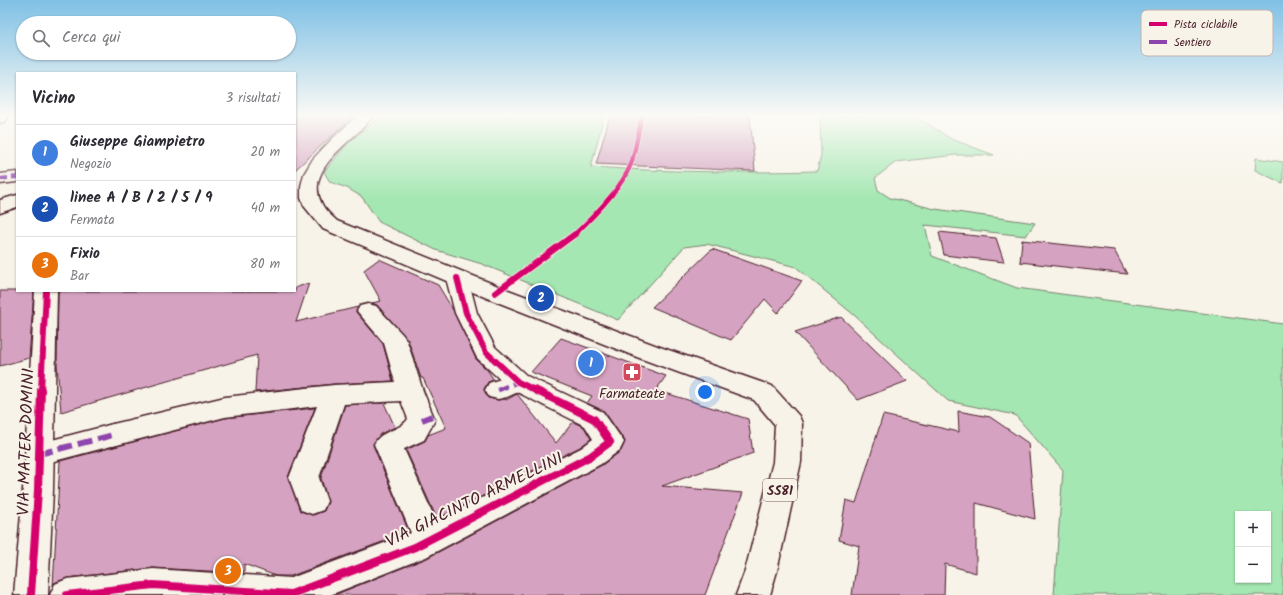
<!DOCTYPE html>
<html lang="it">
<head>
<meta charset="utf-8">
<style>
  body { margin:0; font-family:Kalam,sans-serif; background:#f7f7f7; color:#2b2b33 }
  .controls { position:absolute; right:12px; bottom:12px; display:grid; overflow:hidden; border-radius:0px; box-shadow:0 1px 3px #0004 }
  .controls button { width:36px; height:36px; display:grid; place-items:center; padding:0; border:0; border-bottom:1px solid #e1e1e2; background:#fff; color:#2b2b33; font:20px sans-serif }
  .you { position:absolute; left:705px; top:392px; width:14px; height:14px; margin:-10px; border:3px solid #fff; border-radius:50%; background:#1a73e8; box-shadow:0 0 0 6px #1a73e833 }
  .badge { display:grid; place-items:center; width:26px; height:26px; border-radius:50%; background:#0f766e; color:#fff; font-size:13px; font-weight:700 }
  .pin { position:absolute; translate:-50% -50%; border:2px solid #fff; box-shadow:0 1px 4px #0006 }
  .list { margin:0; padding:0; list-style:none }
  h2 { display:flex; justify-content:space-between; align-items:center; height:52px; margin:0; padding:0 16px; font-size:17px }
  h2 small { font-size:13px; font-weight:400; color:#7c7c81 }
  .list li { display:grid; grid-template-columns:26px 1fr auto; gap:12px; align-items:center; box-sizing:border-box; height:56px; padding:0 16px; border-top:1px solid #e1e1e2 }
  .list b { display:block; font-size:15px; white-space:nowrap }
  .list p { margin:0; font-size:13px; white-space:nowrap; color:#7c7c81 }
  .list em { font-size:13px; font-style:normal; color:#7c7c81 }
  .icon { flex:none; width:22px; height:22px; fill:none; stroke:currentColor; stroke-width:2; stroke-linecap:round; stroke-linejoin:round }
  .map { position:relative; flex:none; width:1283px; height:595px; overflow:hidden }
  .search { position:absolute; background:#fff; box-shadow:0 1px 3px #0004; left:16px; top:16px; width:280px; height:44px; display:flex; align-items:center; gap:10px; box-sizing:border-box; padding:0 14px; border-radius:22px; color:#7c7c81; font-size:15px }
  .panel { position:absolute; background:#fff; box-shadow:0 1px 3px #0004; left:16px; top:72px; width:280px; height:220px; border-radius:0px }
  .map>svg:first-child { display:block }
  .green { fill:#a4e7b2; stroke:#77836e; fill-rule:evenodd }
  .building { fill:#d5a3c1; stroke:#4a1f2b }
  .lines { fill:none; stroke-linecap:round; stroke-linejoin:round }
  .pedestrian-casing { stroke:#4a1f2b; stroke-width:3 }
  .minor-casing { stroke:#4a1f2b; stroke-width:3 }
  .primary-casing { stroke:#4a1f2b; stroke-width:3 }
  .pedestrian { fill:#f7f3e8; fill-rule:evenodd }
  .minor { fill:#f7f3e8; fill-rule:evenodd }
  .primary { fill:#f7f3e8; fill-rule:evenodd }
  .quiet-far2 { stroke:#8e44ad; stroke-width:4; stroke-dasharray:8 4; stroke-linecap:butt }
  .quiet-far1 { stroke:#8e44ad; stroke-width:5; stroke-dasharray:10 5; stroke-linecap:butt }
  .quiet { stroke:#8e44ad; stroke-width:6; stroke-dasharray:14 6; stroke-linecap:butt }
  .cycleway-far2-casing { stroke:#f7f3e8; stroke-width:6 }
  .cycleway-far1-casing { stroke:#f7f3e8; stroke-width:8 }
  .cycleway-casing { stroke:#f7f3e8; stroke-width:10 }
  .cycleway-far2 { stroke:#d6006c; stroke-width:4.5 }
  .cycleway-far1 { stroke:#d6006c; stroke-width:6 }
  .cycleway { stroke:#d6006c; stroke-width:8 }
  .labels { text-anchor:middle; stroke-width:4; stroke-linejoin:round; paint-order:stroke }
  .shield { fill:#f7f3e8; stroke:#7e5f64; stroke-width:1 }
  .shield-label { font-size:13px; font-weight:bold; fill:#4a1f2b }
  .poi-label { font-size:14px; fill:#4a1f2b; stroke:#f7f3e8 }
  .near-street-label { font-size:17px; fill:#4a1f2b; stroke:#f7f3e8 }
  .key { fill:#f7f3e8; stroke:#c3b3af; stroke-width:1 }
  .key-label { font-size:11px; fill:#4a1f2b }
</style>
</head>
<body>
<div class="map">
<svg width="1283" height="595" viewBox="0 0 1283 595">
  <rect width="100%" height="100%" fill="#f7f3e8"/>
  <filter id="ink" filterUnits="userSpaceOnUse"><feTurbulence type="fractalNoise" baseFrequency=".025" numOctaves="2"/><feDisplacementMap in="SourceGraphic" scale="8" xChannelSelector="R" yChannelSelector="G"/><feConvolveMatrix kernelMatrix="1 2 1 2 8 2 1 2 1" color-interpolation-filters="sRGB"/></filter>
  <g filter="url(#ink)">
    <g class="green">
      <path d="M381 116H604L591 167C666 172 742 173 817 171L821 155 820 116H910L925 122 951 139 994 155H956L896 162 875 178 878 190 890 198 935 209 1035 223 1026 236 925 225 932 256 1017 288 1283 324V595H1054L1063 470 1015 415 948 401 854 315 796 267 707 244 684 247 618 320 482 264 436 250 379 222 362 197 347 188 330 182 324 172 348 143ZM1238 514H1268V580H1238Z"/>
      <path d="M1256 158 1283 162V183L1280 182 1255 170Z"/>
    </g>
    <g class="building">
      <path d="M295 116H353L295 170Z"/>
      <path d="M610 116H750L755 171 596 164Z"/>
      <path d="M939 232 996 238 1004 262 944 255Z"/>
      <path d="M1022 240 1114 250 1127 274 1020 262Z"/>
      <path d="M712 249 802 281 778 313 765 299 731 340 652 307Z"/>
      <path d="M379 259 438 285 453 310 476 359 488 371 494 380 488 382 484 389 488 398 498 400 505 399 506 400 517 394 556 443 573 422 584 427 591 439 580 447 437 519 406 450 425 441 428 435 446 428 423 378H421L408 340 377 305 372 303 381 301 364 270Z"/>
      <path d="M309 283 296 322 358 307 356 312 383 344 393 381 334 384 255 392 257 355 61 412 57 364 58 291H295V288Z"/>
      <path d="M0 291H34L29 358 0 366Z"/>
      <path d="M841 317 907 381 858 400 795 332Z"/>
      <path d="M561 338 666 376 656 390 748 419 753 453 662 486 743 493 705 595H334L427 558 602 465 621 451 625 441 604 411 587 403 592 396 531 372Z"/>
      <path d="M384 403 395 427 380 434 373 445 409 532 291 576H276L244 564V573L153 568 67 578 54 583 53 586 60 461 225 418 315 408 288 477 300 511 313 515 324 511 328 502 321 478 345 405Z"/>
      <path d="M958 411 990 417 1028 443 1035 519 976 503V573L945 564 944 595H852L859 546 839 540 846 500 856 503 883 415 959 432Z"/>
    </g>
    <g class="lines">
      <defs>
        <g id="pedestrian">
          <path d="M17 172V182L0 184V174Z"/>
          <path d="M518 373 527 376 531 382 527 388 507 397 498 399 489 397 485 390 489 383Z"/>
          <path d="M113 424 123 427 127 435 123 443 39 465 29 462 25 454 29 446Z"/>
        </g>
        <g id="minor">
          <path d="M0 116H9L5 121 0 123Z"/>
          <path d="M17 195V207L0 213V200Z"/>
          <path d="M457 272 465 273 468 278 477 313 495 347 527 376 603 412 624 442 620 450 601 464 426 557 330 595H50L55 584 67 579 153 569 291 578 411 533 374 444C382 429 399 432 408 419L401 401 344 404 319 478 327 501 323 510 312 514 301 510 289 478 317 406 225 417 113 446 103 443 99 435 103 427 113 424 225 397 334 385 395 382 384 343 357 311 360 306 368 304 376 306 403 335 407 341 423 391 435 420 424 440 404 449 436 521 581 448 593 439 585 426 509 388 477 358 455 313 446 278 449 273Z"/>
          <path d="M35 291H57L53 490 48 595H14L23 490Z"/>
        </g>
        <path id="primary" d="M357 116H373C357 139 304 167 321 202 324 210 331 215 337 221L503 288 660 347 772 386 799 416 802 423 801 462 777 571 770 595H736L745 571 773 462 775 425 754 400 642 359 487 298 323 229 304 206 301 198V186L304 174 313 159 332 139Z"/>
      </defs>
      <use href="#pedestrian" class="pedestrian-casing"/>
      <use href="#minor" class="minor-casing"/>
      <use href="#primary" class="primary-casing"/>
      <use href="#pedestrian" class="pedestrian"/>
      <use href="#minor" class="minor"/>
      <use href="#primary" class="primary"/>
      <path class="quiet-far2" d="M0 179 17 177"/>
      <path class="quiet-far1" d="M498 390 518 382"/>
      <g class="quiet">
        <path d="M422 420 432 416"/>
        <path d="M39 454 113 435"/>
      </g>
      <defs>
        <path id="cycleway-far2" d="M574 235C592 218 622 187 631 164 636 149 638 131 642 116"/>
        <g id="cycleway-far1">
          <path d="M457 278 466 313 486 352 518 382 537 391"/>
          <path d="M495 293 575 234"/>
          <path d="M41 391 46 291"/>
        </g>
        <g id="cycleway">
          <path d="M31 595 38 490 41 390"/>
          <path d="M67 595 153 585 291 594 415 547 591 456 610 442 594 419 535 390"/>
        </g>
      </defs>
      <use href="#cycleway-far2" class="cycleway-far2-casing"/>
      <use href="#cycleway-far1" class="cycleway-far1-casing"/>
      <use href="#cycleway" class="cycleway-casing"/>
      <use href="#cycleway-far2" class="cycleway-far2"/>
      <use href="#cycleway-far1" class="cycleway-far1"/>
      <use href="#cycleway" class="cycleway"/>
    </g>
  </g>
  <linearGradient id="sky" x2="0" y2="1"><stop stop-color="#7fc0e5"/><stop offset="0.58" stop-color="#fbfaf5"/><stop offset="1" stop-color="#fbfaf5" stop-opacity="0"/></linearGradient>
  <rect width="1283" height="199" fill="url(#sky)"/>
  <defs>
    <symbol id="pharmacy-square" viewBox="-11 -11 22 22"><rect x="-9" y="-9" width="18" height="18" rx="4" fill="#d1495b" stroke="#f7f3e8"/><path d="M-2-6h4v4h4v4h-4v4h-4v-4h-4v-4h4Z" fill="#fff"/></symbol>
  </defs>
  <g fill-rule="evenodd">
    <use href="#pharmacy-square" x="621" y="361" width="22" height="22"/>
  </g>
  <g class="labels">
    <rect class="shield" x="763" y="479" width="34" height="22" rx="3"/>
    <g class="shield-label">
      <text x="780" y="495">SS81</text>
    </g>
    <g class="poi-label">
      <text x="632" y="398">Farmateate</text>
    </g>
    <g class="near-street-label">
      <text transform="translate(25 442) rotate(-88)" y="6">VIA MATER DOMINI</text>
      <text transform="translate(474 499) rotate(-26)" y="6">VIA GIACINTO ARMELLINI</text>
    </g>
  </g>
  <rect x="1141" y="10" width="132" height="46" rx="6" class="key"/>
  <rect x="1149" y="22" width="18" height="4" fill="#d6006c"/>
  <rect x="1149" y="40" width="18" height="4" fill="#8e44ad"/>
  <g class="key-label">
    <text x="1174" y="28">Pista ciclabile</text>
    <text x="1174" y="46">Sentiero</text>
  </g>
</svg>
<div class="controls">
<button>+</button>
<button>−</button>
</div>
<div class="you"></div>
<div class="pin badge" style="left:591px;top:363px;background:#3f7fe0">1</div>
<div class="pin badge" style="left:541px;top:298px;background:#1a4fb4">2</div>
<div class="pin badge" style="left:228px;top:571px;background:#e8710a">3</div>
<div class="search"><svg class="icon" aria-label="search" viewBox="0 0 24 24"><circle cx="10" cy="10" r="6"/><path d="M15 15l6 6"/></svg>Cerca qui</div>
<section class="panel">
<h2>Vicino<small>3 risultati</small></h2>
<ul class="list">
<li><span class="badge" style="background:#3f7fe0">1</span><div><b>Giuseppe Giampietro</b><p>Negozio</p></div><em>20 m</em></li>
<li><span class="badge" style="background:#1a4fb4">2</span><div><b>linee A / B / 2 / 5 / 9</b><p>Fermata</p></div><em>40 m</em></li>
<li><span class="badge" style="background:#e8710a">3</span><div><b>Fixio</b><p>Bar</p></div><em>80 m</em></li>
</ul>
</section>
</div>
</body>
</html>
